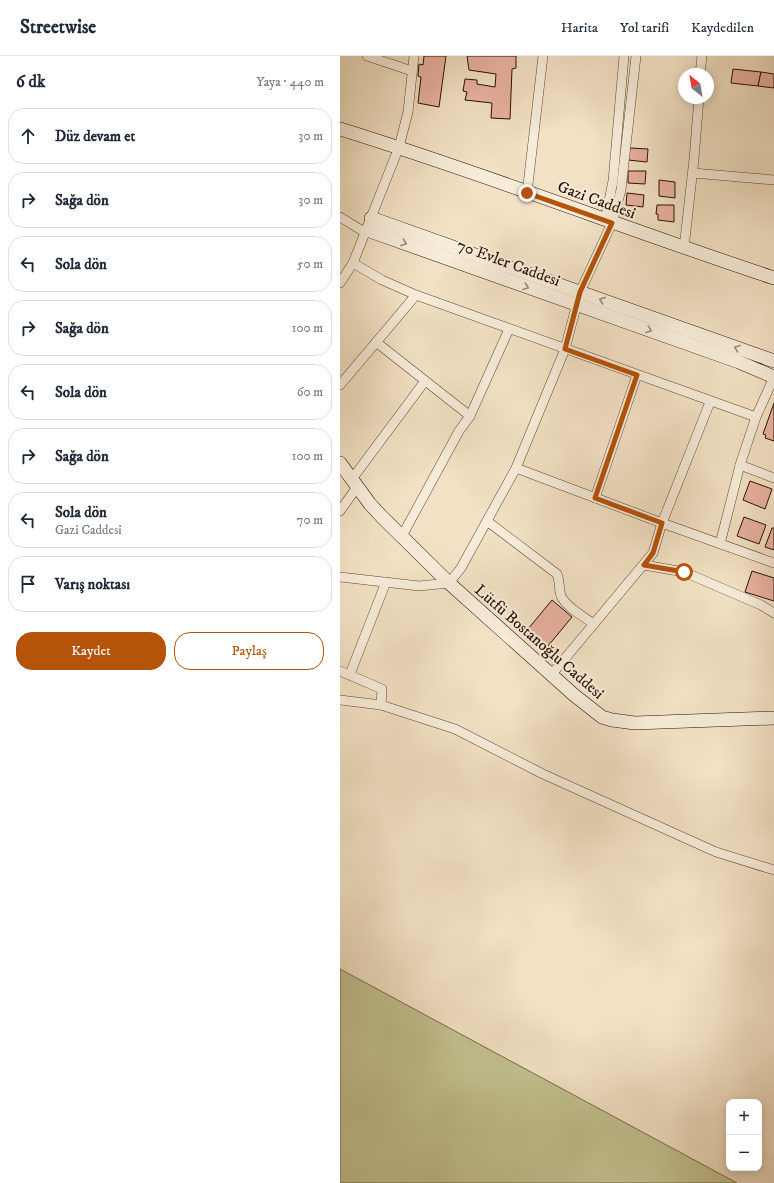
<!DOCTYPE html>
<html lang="tr">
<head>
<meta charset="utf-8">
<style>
  body { margin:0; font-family:"IM FELL DW Pica",serif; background:#f2f2f3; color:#1f2937 }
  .controls { position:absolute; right:12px; bottom:12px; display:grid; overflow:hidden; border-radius:8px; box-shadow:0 2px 10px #0003 }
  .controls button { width:36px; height:36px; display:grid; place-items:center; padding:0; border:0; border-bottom:1px solid #e0e1e3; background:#fff; color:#1f2937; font:20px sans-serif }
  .compass { position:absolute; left:338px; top:12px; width:36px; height:36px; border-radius:50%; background:#fff; box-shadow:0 2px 10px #0003; rotate:329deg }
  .stop { position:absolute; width:12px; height:12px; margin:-9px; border:3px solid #b45309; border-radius:50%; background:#fff }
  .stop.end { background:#b45309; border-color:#fff; box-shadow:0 1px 4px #0008 }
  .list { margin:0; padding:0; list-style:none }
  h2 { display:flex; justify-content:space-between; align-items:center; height:52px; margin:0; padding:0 16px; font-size:17px }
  h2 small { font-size:13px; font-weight:400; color:#747a83 }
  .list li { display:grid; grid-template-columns:26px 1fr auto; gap:12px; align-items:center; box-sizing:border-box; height:56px; margin:0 8px 8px; padding:0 8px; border:1px solid #e0e1e3; border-radius:16px }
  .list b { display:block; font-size:15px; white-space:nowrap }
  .list p { margin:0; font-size:13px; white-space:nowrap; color:#747a83 }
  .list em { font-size:13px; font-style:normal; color:#747a83 }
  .actions { display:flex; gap:8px; padding:12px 16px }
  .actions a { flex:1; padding:9px 0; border:1px solid #b45309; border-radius:16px; text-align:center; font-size:14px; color:#b45309 }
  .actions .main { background:#b45309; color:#fff }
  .icon { flex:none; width:22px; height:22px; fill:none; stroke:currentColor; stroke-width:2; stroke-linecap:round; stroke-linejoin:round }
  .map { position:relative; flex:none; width:434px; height:1127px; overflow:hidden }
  header { display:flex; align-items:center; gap:24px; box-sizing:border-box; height:56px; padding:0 20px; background:#fff; border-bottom:1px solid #e0e1e3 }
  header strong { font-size:19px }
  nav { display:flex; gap:22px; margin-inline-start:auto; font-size:14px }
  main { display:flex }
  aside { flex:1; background:#fff }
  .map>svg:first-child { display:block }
  .green { fill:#c2c18f; stroke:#766848 }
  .building { fill:#e9b2a0; stroke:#291000 }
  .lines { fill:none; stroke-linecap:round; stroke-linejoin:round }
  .street-casing { stroke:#5b4431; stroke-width:10 }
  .secondary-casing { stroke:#291000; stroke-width:14 }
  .street { stroke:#f7ecd9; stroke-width:9 }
  .secondary { stroke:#f7ecd9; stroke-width:13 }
  .oneway { stroke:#9a8977 }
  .route { stroke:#b45309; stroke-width:5 }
  .labels { text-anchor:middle; stroke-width:4; stroke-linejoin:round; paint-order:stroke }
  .street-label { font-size:16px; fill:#291000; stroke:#f7ecd9 }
</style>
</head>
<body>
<header>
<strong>Streetwise</strong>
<nav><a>Harita</a><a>Yol tarifi</a><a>Kaydedilen</a></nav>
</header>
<main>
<aside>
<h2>6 dk<small>Yaya · 440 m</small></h2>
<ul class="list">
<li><svg class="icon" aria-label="ahead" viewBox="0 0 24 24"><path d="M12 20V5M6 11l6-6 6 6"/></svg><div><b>Düz devam et</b></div><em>30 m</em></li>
<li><svg class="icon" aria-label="right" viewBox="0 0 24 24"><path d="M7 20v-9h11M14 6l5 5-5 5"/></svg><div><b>Sağa dön</b></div><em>30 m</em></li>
<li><svg class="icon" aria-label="left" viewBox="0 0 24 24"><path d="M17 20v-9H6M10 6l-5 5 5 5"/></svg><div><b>Sola dön</b></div><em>50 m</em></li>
<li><svg class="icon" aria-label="right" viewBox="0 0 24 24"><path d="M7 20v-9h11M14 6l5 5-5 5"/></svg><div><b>Sağa dön</b></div><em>100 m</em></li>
<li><svg class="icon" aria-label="left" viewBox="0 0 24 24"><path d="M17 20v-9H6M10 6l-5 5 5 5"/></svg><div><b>Sola dön</b></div><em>60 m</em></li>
<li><svg class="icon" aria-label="right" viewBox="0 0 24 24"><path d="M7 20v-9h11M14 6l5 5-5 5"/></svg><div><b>Sağa dön</b></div><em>100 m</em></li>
<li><svg class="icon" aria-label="left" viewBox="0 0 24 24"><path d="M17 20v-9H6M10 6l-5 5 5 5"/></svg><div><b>Sola dön</b><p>Gazi Caddesi</p></div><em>70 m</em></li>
<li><svg class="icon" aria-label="arrive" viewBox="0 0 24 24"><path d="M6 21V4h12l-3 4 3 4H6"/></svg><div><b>Varış noktası</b></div></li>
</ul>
<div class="actions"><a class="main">Kaydet</a><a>Paylaş</a></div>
</aside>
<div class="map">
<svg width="434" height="1127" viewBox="0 0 434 1127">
  <rect width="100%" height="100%" fill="#f2e1c4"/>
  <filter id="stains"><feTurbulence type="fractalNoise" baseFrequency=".005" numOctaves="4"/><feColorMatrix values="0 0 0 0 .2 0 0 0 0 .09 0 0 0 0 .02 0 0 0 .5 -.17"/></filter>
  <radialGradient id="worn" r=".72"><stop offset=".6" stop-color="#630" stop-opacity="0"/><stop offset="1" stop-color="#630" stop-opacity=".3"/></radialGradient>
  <path class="green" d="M0 913 397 1127H0Z"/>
  <g class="building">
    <path d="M84 0H106L99 51 78 47 81 21 78 20 79 8 83 9Z"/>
    <path d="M127 0H176V12L172 13 170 63 151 62 152 47 125 44 127 36 123 35 125 23 137 24V28L155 31 156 18 129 14Z"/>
    <path d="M393 13 421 16 418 30 391 27Z"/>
    <path d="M421 16 434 18V32L418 30Z"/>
    <path d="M290 92 308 93 307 106 288 104Z"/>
    <path d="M288 115H306L305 128 288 127Z"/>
    <path d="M319 124 335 126V142L319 140Z"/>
    <path d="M287 137 304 139 303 151 286 149Z"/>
    <path d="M317 149H334V166L318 164V158H316Z"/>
    <path d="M434 347V385L425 382 426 379 423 378Z"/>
    <path d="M410 425 432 433 425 453 403 444Z"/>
    <path d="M404 461 426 469 419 488 397 480Z"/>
    <path d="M432 472H434V494L425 491Z"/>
    <path d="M412 515 434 522V545L405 536Z"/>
    <path d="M212 544 232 561 203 596 183 579Z"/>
  </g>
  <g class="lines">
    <defs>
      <g id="street">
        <path d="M27 0 72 15"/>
        <path d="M360 18 362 0"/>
        <path d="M353 117 434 124"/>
        <path d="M187 137 203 0"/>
        <path d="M0 161 26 177"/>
        <path d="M265 165 273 125 284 0"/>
        <path d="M344 192 354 103 359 42"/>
        <path d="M13 207 42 224 76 239 416 361"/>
        <path d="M0 227 13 207 59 91 68 56 74 0"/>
        <path d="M36 286 130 360"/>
        <path d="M0 329 76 239"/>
        <path d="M400 409 434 422"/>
        <path d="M176 412 322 467 434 507"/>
        <path d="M12 423 85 325"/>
        <path d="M255 442 297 319"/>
        <path d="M0 455 17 431"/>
        <path d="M147 465 217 518C220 526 219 534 221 540 226 551 244 561 254 568"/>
        <path d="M62 480 119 375 130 360 169 273"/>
        <path d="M380 488 400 409 416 361 434 321"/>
        <path d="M304 509 344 516 421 549 434 557"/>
        <path d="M0 521 79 530 109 527 121 512 176 412 225 293 240 236 272 167 281 134 296 0"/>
        <path d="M0 615 42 633 41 649"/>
        <path d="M10 618 46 526"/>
        <path d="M212 618 313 497 322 467 370 346"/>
        <path d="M0 644 41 649 115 673 203 718 376 796 434 814"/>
      </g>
      <g id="secondary">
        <path d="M0 73C146 118 289 174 434 222"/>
        <path d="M31 162 434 305"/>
        <path d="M27 174 399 306 434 321"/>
        <path d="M0 407 30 448 42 461 109 527 234 639 262 661 272 664 295 667 434 662"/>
      </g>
    </defs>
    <use href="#street" class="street-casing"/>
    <use href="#secondary" class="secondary-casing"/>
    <use href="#street" class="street"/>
    <use href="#secondary" class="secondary"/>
  </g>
  <defs><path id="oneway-chevron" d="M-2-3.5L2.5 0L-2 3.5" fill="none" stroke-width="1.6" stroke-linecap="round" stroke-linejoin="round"/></defs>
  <g class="oneway">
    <use href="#oneway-chevron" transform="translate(64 187) rotate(20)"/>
    <use href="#oneway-chevron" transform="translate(186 231) rotate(20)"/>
    <use href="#oneway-chevron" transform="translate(262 244) rotate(-160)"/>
    <use href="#oneway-chevron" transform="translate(309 274) rotate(20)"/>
    <use href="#oneway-chevron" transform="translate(397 292) rotate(-160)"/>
  </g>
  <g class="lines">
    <path class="route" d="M187 137 272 167 240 236 225 293 297 319 255 442 322 467 313 497 304 509 344 516"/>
  </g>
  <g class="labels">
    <g class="street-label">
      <text transform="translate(257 143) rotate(20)" y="6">Gazi Caddesi</text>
      <text transform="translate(169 206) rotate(20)" y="6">70 Evler Caddesi</text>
      <text transform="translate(200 585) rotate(41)" y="6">Lütfü Bostanoğlu Caddesi</text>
    </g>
  </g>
  <rect width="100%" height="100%" filter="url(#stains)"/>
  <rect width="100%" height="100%" fill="url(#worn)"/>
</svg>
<div class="controls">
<button>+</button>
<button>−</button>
</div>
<svg class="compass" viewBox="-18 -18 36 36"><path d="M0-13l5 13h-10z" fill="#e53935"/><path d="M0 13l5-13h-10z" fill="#747a83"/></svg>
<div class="stop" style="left:344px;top:516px"></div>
<div class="stop end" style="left:187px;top:137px"></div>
</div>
</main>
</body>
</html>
